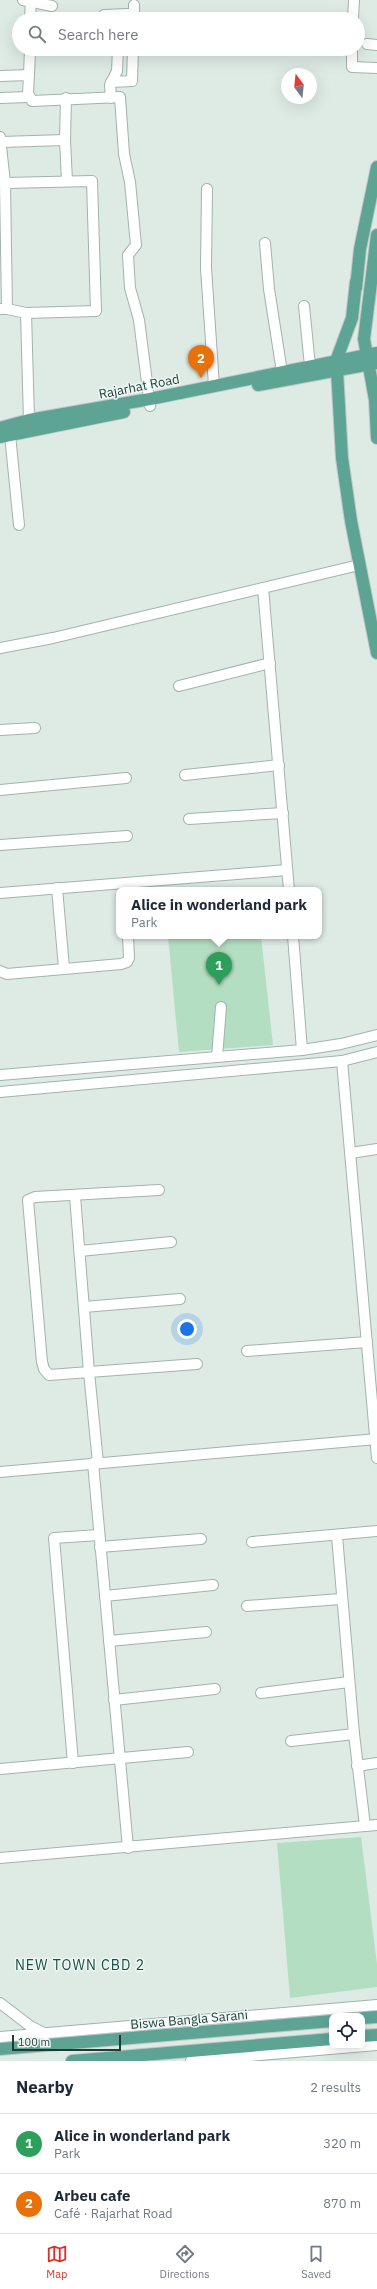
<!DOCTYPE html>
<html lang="en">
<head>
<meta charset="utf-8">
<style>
  body { margin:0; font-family:"IBM Plex Sans",sans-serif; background:#f6f6f7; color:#1f2937 }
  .controls { position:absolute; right:12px; bottom:12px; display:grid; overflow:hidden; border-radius:8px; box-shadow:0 4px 16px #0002 }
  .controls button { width:36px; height:36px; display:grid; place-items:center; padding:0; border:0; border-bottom:1px solid #e0e1e3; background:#fff; color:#1f2937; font:20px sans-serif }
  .compass { position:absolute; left:281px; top:68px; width:36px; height:36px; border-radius:50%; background:#fff; box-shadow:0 4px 16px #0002; rotate:345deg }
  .scale { position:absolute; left:12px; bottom:10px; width:109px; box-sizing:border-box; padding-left:4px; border:2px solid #1e3c35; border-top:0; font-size:11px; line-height:14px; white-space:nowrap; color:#1e3c35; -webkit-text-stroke:3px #eef7f3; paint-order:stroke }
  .you { position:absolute; left:187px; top:1329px; width:14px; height:14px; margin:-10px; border:3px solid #fff; border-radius:50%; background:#1a73e8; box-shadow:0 0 0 6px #1a73e833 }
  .badge { display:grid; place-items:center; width:26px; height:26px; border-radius:50%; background:#d93025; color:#fff; font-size:13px; font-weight:700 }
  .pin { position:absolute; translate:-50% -33px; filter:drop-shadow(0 1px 2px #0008) }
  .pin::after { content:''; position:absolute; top:21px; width:14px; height:12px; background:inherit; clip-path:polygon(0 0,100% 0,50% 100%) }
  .popup { position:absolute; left:116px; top:887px; width:206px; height:52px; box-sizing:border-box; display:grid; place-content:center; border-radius:8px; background:#fff; filter:drop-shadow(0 1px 3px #0005); font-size:13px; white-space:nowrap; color:#747a83 }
  .popup b { font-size:15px; color:#1f2937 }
  .popup::after { content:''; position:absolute; left:50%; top:100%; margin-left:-8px; border:8px solid transparent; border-top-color:#fff }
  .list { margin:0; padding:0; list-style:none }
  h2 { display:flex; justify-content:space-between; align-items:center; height:52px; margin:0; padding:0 16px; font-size:17px }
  h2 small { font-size:13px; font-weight:400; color:#747a83 }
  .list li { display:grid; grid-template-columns:26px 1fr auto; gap:12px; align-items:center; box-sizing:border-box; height:60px; padding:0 16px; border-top:1px solid #e0e1e3 }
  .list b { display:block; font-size:15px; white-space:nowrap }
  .list p { margin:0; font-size:13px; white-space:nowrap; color:#747a83 }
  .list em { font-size:13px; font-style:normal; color:#747a83 }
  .icon { flex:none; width:22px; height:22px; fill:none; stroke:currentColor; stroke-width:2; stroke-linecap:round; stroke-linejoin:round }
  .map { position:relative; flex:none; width:377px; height:2061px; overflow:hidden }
  .search { position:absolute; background:#fff; box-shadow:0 4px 16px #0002; left:12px; right:12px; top:12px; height:44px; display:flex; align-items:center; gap:10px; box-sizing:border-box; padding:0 14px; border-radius:22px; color:#747a83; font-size:15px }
  .sheet { height:172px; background:#fff }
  nav { display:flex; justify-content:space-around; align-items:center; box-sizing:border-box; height:56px; border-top:1px solid #e0e1e3; background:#fff; font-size:11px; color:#747a83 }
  nav a { display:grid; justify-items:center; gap:2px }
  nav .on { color:#d93025 }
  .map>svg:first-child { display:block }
  .green { fill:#b4dec1 }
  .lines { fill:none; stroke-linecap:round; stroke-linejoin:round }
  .minor-casing { stroke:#a1b3ad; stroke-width:12 }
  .major-casing { stroke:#c0c8c6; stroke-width:14 }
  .minor { stroke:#fff; stroke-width:10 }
  .major { stroke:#5ea495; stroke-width:12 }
  .labels { text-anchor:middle; stroke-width:3; stroke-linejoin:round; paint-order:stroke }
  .street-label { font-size:13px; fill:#1e3c35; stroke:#eef7f3 }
  .neighbourhood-label { font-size:14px; letter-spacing:1px; fill:#184f44; stroke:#eef7f3 }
</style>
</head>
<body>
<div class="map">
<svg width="377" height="2061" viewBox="0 0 377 2061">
  <rect width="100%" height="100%" fill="#deebe5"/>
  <g class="green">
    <path d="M168 936H261L273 1045 179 1052Z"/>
    <path d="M361 1837 377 1964V1987L290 1998 277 1843Z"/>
  </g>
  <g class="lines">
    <defs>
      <g id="minor">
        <path d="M23 0 52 6"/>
        <path d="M104 15 128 14"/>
        <path d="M30 19 31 0"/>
        <path d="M134 19V5"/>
        <path d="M353 19 354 0"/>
        <path d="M367 44 377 45"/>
        <path d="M352 49V67L377 68"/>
        <path d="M29 75 30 49"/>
        <path d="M0 76 29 75 28 93 32 101 120 97 124 154 130 182 136 245 128 255 130 288 139 320 150 406"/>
        <path d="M111 82 132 81 133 49"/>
        <path d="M0 98 28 97"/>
        <path d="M111 98 110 85 117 71 118 49"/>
        <path d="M0 137 5 183"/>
        <path d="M65 140 66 98"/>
        <path d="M1 142 65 140 67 181"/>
        <path d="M207 189 206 268 214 386"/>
        <path d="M265 243 269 289 282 372"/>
        <path d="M304 306 310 366"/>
        <path d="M0 309H7L5 183 92 181 96 311 26 313 29 420 27 427"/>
        <path d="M7 309 26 313"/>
        <path d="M10 435 19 525"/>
        <path d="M263 588 289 890"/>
        <path d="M0 648 53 638 359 565"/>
        <path d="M179 686 270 663"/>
        <path d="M0 730 35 728"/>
        <path d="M185 775 279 765"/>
        <path d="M0 790 126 778"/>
        <path d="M189 819 283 813"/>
        <path d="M0 845 127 836"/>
        <path d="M57 888 64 968"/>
        <path d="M0 893 287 870"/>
        <path d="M293 936 302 1050"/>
        <path d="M0 971 7 974 121 964 127 962 129 958 128 936"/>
        <path d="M217 1057 221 1007"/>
        <path d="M342 1061 377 1458"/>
        <path d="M0 1075 302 1050 341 1044 377 1035"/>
        <path d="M0 1092 342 1061 377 1052"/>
        <path d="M351 1153 377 1149"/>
        <path d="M159 1190 35 1197 28 1200 42 1362 44 1369 49 1375 197 1364"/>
        <path d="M75 1196 89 1372 98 1463"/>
        <path d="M80 1251 171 1242"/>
        <path d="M84 1307 180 1299"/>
        <path d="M247 1351 367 1342"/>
        <path d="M93 1463 128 1848"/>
        <path d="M0 1472 377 1439"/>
        <path d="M337 1536 354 1734 365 1826"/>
        <path d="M252 1542 377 1531"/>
        <path d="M100 1547 201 1539"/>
        <path d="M105 1596 213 1585"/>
        <path d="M247 1606 341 1599"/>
        <path d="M109 1641 206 1632"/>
        <path d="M261 1693 349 1682"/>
        <path d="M114 1700 215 1689"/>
        <path d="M291 1741 354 1734"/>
        <path d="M73 1763 54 1538 99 1535"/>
        <path d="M357 1766 377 1763"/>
        <path d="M0 1769 188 1752"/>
        <path d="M0 1858 377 1825"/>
        <path d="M0 2003 30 2026 46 2034"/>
        <path d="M0 2037 377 2005"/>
        <path d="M191 2061 377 2045"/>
      </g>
      <g id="major">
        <path d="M377 235 364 339 375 400 377 438"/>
        <path d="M356 282 352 318 336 361 337 370 342 458 351 521 377 653"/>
        <path d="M356 288 360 249 377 167"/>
        <path d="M258 385 377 363"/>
        <path d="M0 428 29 420 150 399 377 353"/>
        <path d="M0 437 124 412"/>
        <path d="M362 2018 377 2017"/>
        <path d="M362 2036 377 2035"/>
        <path d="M0 2049 332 2021"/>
        <path d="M72 2061 332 2039"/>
      </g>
    </defs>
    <use href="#minor" class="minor-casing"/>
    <use href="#major" class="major-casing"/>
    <use href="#minor" class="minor"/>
    <use href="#major" class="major"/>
  </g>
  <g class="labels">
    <g class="street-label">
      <text transform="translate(139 386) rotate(-11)" y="5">Rajarhat Road</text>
      <text transform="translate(189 2019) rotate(-5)" y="5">Biswa Bangla Sarani</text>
    </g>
    <g class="neighbourhood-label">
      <text x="80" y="1970">NEW TOWN CBD 2</text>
    </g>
  </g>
</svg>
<div class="controls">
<button><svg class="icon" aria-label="locate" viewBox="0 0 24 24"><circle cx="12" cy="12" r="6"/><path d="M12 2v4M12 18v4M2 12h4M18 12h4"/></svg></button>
</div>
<svg class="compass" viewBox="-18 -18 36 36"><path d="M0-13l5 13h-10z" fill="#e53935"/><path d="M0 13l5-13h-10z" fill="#747a83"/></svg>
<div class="scale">100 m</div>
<div class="you"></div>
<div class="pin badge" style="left:219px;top:985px;background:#2e9e5b">1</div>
<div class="popup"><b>Alice in wonderland park</b>Park</div>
<div class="pin badge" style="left:201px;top:378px;background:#e8710a">2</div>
<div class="search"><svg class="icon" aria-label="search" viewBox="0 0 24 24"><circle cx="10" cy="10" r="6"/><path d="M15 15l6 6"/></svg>Search here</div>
</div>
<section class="sheet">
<h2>Nearby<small>2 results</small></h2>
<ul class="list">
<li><span class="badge" style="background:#2e9e5b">1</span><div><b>Alice in wonderland park</b><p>Park</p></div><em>320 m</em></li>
<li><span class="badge" style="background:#e8710a">2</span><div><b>Arbeu cafe</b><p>Café · Rajarhat Road</p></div><em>870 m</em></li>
</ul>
</section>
<nav>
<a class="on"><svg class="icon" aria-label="map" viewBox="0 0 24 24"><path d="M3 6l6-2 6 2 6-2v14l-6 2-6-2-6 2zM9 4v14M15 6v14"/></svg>Map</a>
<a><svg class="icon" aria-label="directions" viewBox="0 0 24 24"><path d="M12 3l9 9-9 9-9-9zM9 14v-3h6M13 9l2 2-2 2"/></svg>Directions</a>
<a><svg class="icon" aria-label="saved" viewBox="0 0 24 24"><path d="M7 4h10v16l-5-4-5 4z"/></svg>Saved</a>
</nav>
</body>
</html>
